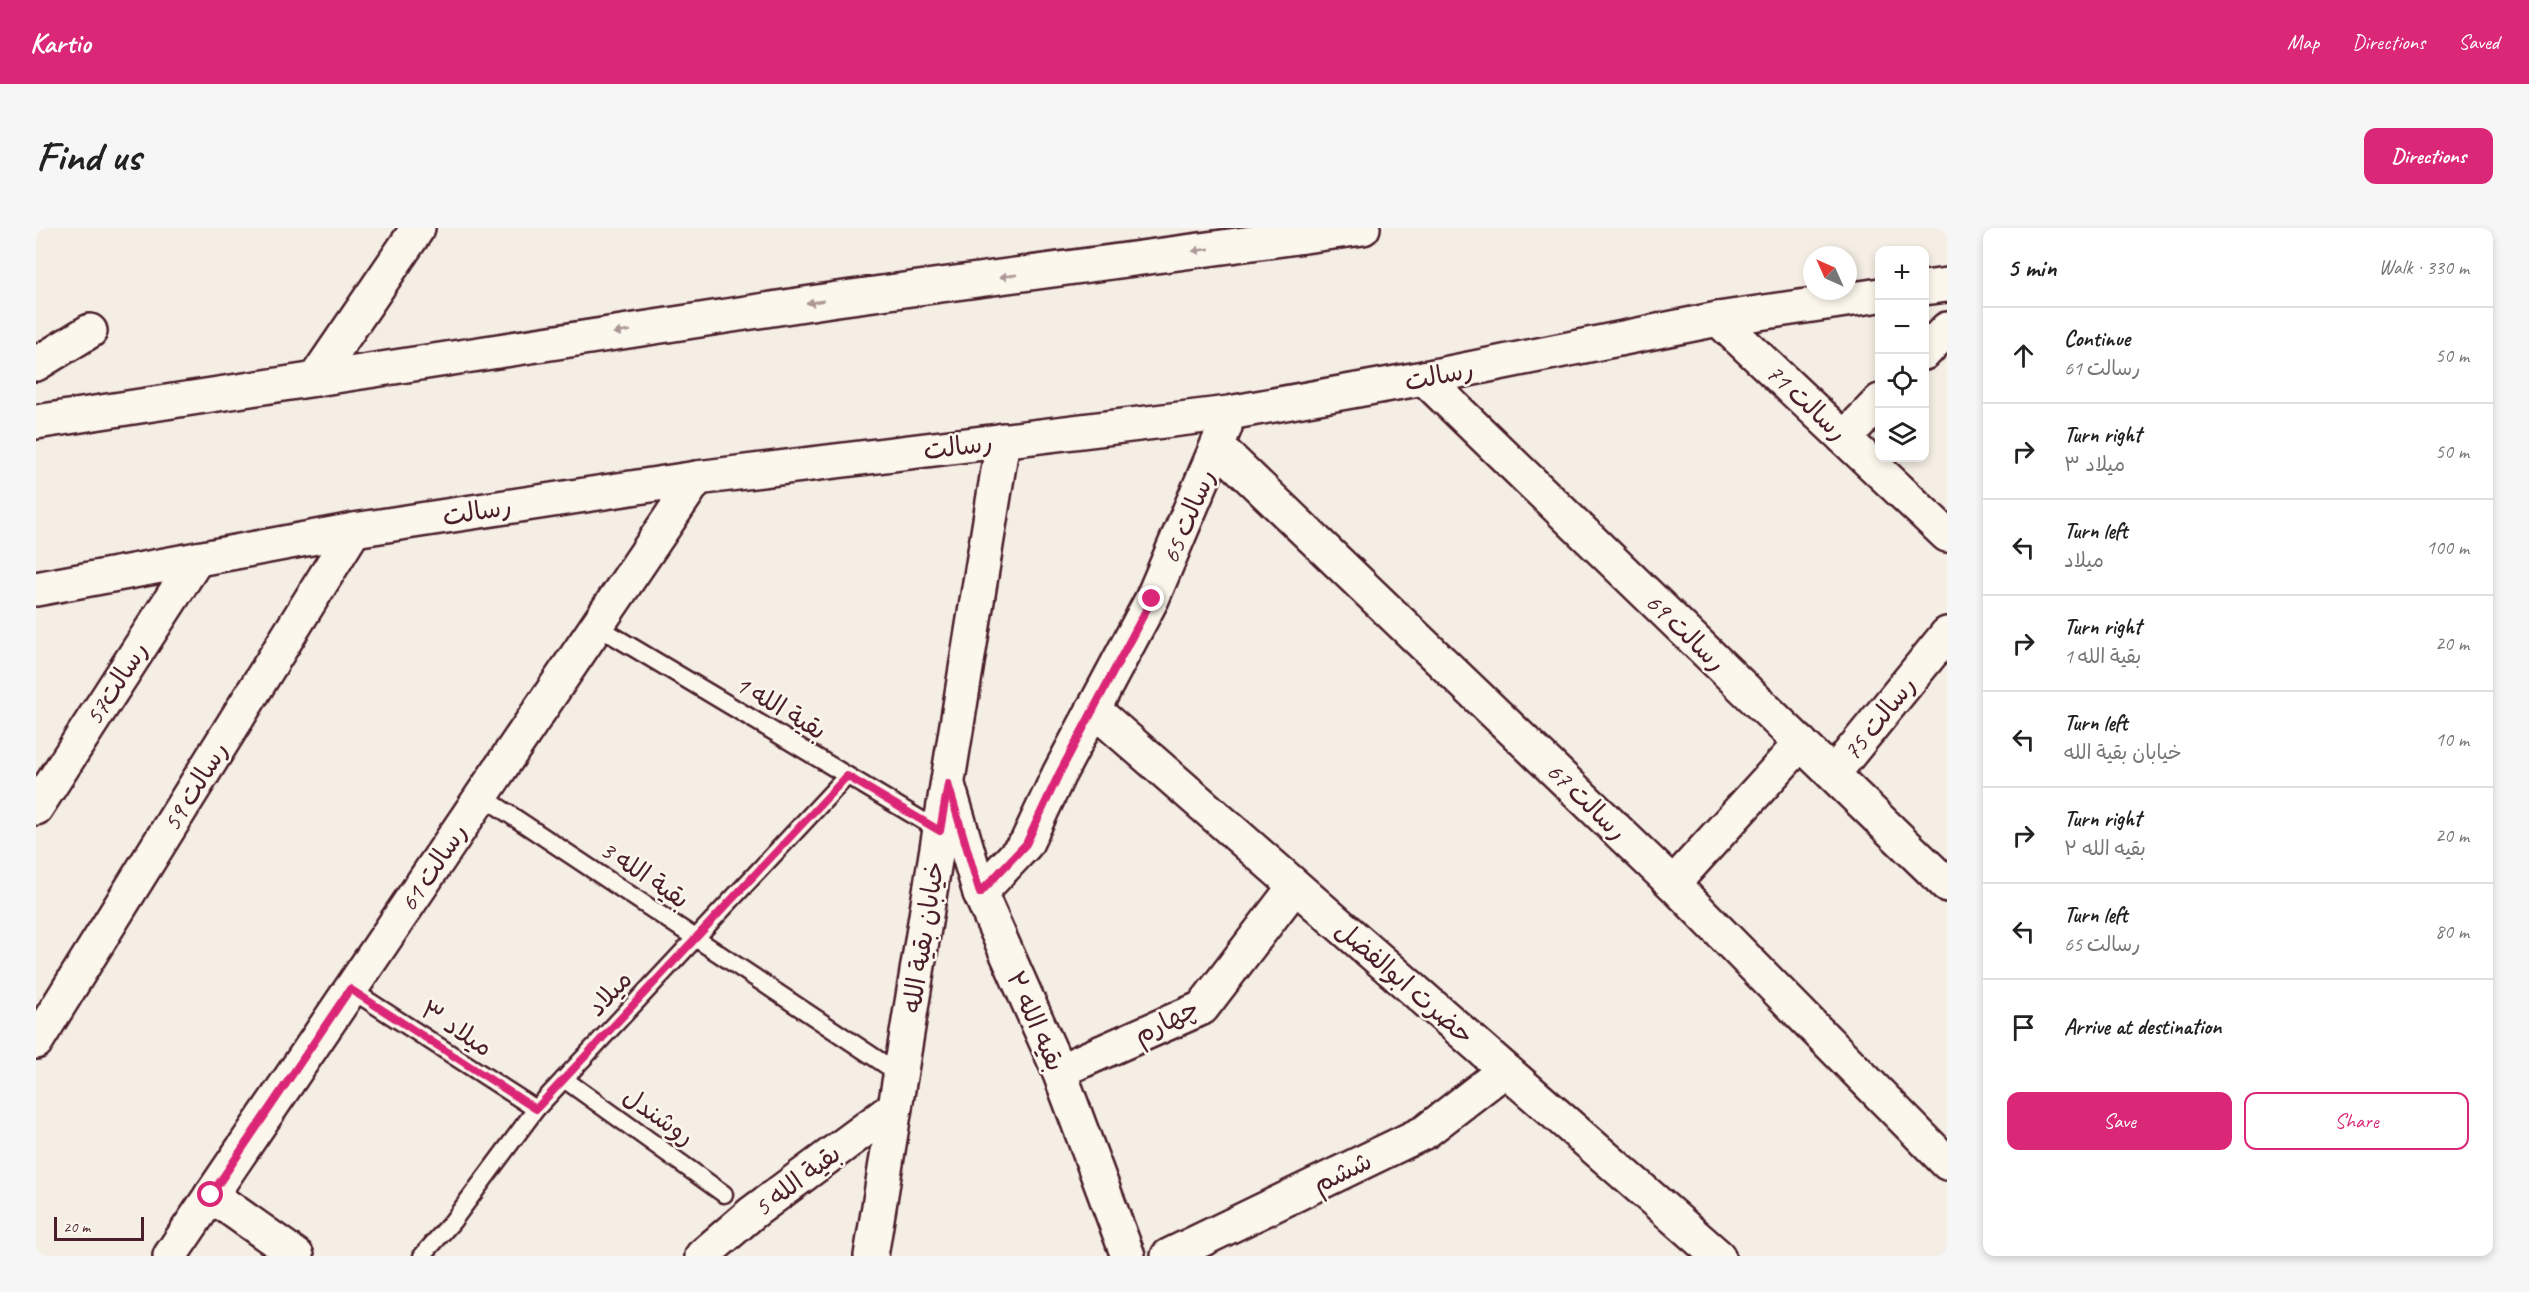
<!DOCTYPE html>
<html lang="en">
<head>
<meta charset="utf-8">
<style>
  body { margin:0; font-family:Caveat,"Playpen Sans Arabic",sans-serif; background:#f6f6f6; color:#222 }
  .controls { position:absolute; right:18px; top:18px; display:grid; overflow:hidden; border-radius:12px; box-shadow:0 3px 9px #0003 }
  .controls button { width:54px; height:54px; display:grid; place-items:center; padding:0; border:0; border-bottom:2px solid #e0e0e0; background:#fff; color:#222; font:30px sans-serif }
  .compass { position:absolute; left:1767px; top:18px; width:54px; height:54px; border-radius:50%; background:#fff; box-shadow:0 3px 9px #0003; rotate:315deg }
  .scale { position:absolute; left:18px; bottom:15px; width:90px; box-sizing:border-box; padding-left:6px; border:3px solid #4a1f2b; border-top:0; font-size:16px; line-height:21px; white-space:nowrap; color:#4a1f2b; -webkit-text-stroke:4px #fbf7ec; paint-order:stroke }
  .stop { position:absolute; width:18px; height:18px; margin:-14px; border:4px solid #db2777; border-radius:50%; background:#fff }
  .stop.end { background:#db2777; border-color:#fff; box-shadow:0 2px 6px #0008 }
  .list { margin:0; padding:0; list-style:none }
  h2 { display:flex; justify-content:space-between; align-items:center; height:78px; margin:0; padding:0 24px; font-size:26px }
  h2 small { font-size:20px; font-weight:400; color:#767676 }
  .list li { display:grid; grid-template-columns:39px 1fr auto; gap:18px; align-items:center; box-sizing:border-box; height:96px; padding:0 24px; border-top:2px solid #e0e0e0 }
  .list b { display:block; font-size:22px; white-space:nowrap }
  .list p { margin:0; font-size:20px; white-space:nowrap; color:#767676 }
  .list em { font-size:20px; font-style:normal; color:#767676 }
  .actions { display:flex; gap:12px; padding:18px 24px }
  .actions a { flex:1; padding:14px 0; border:2px solid #db2777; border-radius:12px; text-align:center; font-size:21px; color:#db2777 }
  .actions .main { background:#db2777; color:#fff }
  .icon { flex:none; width:33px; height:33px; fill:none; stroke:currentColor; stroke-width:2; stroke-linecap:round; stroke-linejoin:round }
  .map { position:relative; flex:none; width:1911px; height:1028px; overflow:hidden; border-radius:12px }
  header { display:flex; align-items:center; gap:36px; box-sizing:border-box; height:84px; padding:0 30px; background:#db2777; color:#fff }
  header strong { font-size:28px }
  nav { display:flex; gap:33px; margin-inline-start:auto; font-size:21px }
  .intro { display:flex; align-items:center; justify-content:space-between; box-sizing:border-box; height:144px; padding:0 36px }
  h1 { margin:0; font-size:42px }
  .button { padding:15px 27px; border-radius:12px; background:#db2777; color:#fff; font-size:21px; font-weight:700 }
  main { display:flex; gap:36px; padding:0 36px }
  aside { flex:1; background:#fff; border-radius:12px; box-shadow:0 3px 9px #0003 }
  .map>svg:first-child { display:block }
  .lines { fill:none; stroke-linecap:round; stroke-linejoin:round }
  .lane-casing { stroke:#4a1f2b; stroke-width:21 }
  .street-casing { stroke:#4a1f2b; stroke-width:38 }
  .secondary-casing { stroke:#4a1f2b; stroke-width:38 }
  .lane { stroke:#fbf7ec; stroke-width:16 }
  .street { stroke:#fbf7ec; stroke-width:33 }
  .secondary { stroke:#fbf7ec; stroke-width:33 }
  .oneway { fill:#ab9695 }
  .route { stroke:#db2777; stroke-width:8 }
  .labels { text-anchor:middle; stroke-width:5; stroke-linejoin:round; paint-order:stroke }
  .street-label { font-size:26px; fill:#4a1f2b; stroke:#fbf7ec }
</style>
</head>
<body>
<header>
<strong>Kartio</strong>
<nav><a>Map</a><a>Directions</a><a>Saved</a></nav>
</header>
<div class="intro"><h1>Find us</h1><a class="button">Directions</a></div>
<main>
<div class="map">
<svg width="1911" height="1028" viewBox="0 0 1911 1028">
  <rect width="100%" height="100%" fill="#f4eee4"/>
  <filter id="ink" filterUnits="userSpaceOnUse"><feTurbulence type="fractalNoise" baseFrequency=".0167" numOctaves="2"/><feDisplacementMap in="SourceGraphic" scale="12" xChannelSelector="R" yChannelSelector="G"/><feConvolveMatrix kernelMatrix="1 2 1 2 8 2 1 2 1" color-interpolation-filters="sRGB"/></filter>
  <g filter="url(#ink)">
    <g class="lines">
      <defs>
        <g id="lane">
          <path d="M561 398 904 603"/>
          <path d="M446 568 865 847"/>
          <path d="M314 761 500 881"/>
          <path d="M528 851 688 966"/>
          <path d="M386 1028 416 994 500 881 811 548"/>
        </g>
        <g id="street">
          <path d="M1682 91 1911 307"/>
          <path d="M1888 125 1911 101"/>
          <path d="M0 136 54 103"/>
          <path d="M1388 150 1911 657"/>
          <path d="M279 151 382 0"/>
          <path d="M1808 210 1844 173"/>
          <path d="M1182 219 1637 656 1911 935"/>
          <path d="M1057 481 1682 1028"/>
          <path d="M1797 546 1911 406"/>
          <path d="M912 557 944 665 1023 843 1092 1028"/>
          <path d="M0 580 161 331"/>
          <path d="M1637 656 1765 515"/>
          <path d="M944 665 990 616 1023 546 1116 371 1189 199"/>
          <path d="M0 814 318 302"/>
          <path d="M1023 843 1166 780 1259 658"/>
          <path d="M175 967 261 1028"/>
          <path d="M134 1028 661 250"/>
          <path d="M666 1028 716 985 859 879"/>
          <path d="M1132 1028 1389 904 1469 842"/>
        </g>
        <g id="secondary">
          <path d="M1888 60 1911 57"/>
          <path d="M0 194 801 71 1327 0"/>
          <path d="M0 361 318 302 661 250 1193 185 1388 150 1682 91 1844 67"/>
          <path d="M835 1028 967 212"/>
        </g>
      </defs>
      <use href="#lane" class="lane-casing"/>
      <use href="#street" class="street-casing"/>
      <use href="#secondary" class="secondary-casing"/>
      <use href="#lane" class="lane"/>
      <use href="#street" class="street"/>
      <use href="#secondary" class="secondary"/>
    </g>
    <defs><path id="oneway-solid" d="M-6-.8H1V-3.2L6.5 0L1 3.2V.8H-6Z" transform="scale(1.5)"/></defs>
    <g class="oneway">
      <use href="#oneway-solid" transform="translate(1165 22) rotate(172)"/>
      <use href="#oneway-solid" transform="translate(972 48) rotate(172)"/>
      <use href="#oneway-solid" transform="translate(779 74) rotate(171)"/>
      <use href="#oneway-solid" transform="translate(586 104) rotate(171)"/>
    </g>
  </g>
  <g class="lines" filter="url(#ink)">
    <path class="route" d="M175 967 314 761 500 881 811 548 904 603 912 556 944 665 990 616 1023 546 1116 371"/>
  </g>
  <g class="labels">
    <g class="street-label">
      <text transform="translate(1403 147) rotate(-11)" y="9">رسالت</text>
      <text transform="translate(1771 174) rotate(43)" y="9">رسالت 71</text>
      <text transform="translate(922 218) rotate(-7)" y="9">رسالت</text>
      <text transform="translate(441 283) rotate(-9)" y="9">رسالت</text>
      <text transform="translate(1152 288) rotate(-67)" y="9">رسالت 65</text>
      <text transform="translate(1650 404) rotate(44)" y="9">رسالت 69</text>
      <text transform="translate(80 455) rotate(-57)" y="9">رسالت57</text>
      <text transform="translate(745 479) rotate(31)" y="9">بقیة الله 1</text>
      <text transform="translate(1843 490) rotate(-51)" y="9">رسالت 75</text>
      <text transform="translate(159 558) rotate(-58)" y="9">رسالت 59</text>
      <text transform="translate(1551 573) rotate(44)" y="9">رسالت 67</text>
      <text transform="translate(397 639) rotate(-56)" y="9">رسالت 61</text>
      <text transform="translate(609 646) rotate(34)" y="9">بقیة الله 3</text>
      <text transform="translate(887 709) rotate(-81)" y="9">خیابان بقیة الله</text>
      <text transform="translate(1369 754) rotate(41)" y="9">حضرت ابوالفضل</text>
      <text transform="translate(573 765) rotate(-47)" y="9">میلاد</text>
      <text transform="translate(1000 793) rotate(66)" y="9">بقیه الله ۲</text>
      <text transform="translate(1130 793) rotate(-27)" y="9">چهارم</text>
      <text transform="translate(421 800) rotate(33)" y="9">میلاد ۳</text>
      <text transform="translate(623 888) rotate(35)" y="9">روشندل</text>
      <text transform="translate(1306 944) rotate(-26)" y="9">ششم</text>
      <text transform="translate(761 952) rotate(-37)" y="9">بقیة الله 5</text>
    </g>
  </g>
</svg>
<div class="controls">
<button>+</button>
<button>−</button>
<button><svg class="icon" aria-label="locate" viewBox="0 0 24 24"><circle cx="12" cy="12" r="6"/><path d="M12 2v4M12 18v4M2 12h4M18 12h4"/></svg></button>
<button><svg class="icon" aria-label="layers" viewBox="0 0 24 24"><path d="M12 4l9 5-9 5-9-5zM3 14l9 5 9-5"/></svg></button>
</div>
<svg class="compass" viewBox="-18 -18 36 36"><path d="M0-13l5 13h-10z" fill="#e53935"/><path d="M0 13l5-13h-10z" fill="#767676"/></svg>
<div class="scale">20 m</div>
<div class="stop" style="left:175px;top:967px"></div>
<div class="stop end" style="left:1116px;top:371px"></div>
</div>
<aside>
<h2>5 min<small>Walk · 330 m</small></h2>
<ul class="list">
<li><svg class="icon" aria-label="ahead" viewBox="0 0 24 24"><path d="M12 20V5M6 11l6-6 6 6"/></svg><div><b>Continue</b><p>رسالت 61</p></div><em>50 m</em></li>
<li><svg class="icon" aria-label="right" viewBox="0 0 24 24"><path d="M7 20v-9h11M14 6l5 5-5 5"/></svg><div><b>Turn right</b><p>میلاد ۳</p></div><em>50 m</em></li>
<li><svg class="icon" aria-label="left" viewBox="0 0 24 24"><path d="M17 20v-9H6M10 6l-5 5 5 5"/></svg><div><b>Turn left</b><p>میلاد</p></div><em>100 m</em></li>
<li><svg class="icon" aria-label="right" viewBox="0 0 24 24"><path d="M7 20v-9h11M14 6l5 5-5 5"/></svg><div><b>Turn right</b><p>بقیة الله 1</p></div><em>20 m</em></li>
<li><svg class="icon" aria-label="left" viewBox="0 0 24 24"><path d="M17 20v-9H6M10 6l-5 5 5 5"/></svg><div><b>Turn left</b><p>خیابان بقیة الله</p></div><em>10 m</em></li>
<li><svg class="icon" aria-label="right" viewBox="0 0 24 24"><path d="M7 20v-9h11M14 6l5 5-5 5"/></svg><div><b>Turn right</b><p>بقیه الله ۲</p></div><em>20 m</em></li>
<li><svg class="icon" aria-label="left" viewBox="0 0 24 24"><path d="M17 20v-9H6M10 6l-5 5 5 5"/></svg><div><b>Turn left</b><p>رسالت 65</p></div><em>80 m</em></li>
<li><svg class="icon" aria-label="arrive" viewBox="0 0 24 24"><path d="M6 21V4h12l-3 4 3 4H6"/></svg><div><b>Arrive at destination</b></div></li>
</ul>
<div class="actions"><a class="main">Save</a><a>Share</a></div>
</aside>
</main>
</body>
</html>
